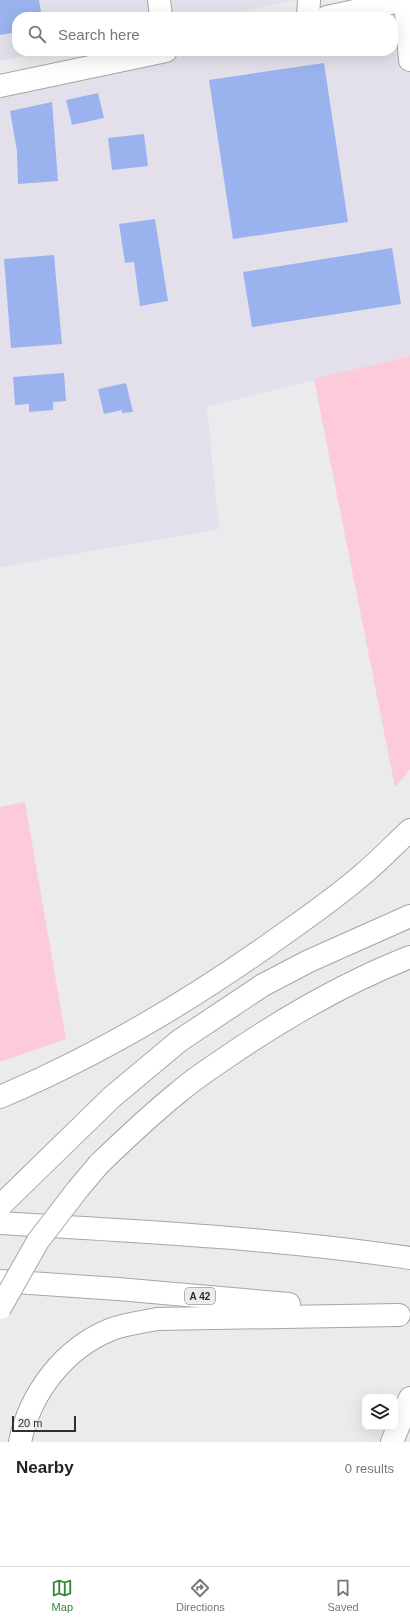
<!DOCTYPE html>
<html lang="en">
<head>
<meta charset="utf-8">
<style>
  body { margin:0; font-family:Arial,sans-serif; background:#f6f6f6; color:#222 }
  .controls { position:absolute; right:12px; bottom:12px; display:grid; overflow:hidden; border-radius:8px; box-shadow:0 4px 16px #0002 }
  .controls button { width:36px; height:36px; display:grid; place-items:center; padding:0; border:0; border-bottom:1px solid #e0e0e0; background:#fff; color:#222; font:20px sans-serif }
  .scale { position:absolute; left:12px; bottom:10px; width:64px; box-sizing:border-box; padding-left:4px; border:2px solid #302f31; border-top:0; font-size:11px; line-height:14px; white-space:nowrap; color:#302f31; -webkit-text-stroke:3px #ebeaed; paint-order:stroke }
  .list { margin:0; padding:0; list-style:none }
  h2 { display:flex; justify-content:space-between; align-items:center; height:52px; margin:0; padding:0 16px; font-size:17px }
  h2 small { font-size:13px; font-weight:400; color:#767676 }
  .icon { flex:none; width:22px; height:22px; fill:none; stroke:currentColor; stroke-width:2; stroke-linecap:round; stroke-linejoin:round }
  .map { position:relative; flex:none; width:410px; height:1442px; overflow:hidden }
  .search { position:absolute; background:#fff; box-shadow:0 4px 16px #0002; left:12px; right:12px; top:12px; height:44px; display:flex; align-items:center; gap:10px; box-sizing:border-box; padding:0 14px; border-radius:16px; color:#767676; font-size:15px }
  .sheet { height:124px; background:#fff }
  nav { display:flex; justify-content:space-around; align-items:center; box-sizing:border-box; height:56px; border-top:1px solid #e0e0e0; background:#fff; font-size:11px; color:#767676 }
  nav a { display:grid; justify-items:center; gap:2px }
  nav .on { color:#308735 }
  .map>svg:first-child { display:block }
  .built { fill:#e3e0eb }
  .green { fill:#fdcada }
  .building { fill:#9ab3ee }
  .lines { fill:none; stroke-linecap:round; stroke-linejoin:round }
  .minor-casing { stroke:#a6a5a8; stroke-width:24 }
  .highway-casing { stroke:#a6a5a8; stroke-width:24 }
  .minor { stroke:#fff; stroke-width:22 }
  .highway { stroke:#fff; stroke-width:22 }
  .highway-bridge-casing { stroke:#a6a5a8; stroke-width:24; stroke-linecap:butt }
  .highway-bridge { stroke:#fff; stroke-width:22 }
  .labels { text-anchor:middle; stroke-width:4; stroke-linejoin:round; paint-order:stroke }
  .shield { fill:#ebeaed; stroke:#686769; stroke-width:1 }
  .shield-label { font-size:10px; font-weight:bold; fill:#302f31 }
</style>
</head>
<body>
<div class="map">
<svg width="410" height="1442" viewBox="0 0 410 1442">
  <rect width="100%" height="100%" fill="#ebeaed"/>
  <g class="built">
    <path d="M0 0H295L212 17H17V51H48L0 61Z"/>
    <path d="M410 5V356L207 407 219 529 0 567V97L203 51H393V17H355Z"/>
  </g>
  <g class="green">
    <path d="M410 356V769L395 787 314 379Z"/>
    <path d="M25 802 66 1039 0 1062V807Z"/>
  </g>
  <g class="building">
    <path d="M0 0H39L42 17H17V32L0 35Z"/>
    <path d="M324 63 348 222 233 239 209 80Z"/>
    <path d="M98 93 104 118 72 125 66 100Z"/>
    <path d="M52 102 58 181 18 184 17 151 10 111Z"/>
    <path d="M144 134 148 166 112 170 108 138Z"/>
    <path d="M155 219 168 301 140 306 134 262 125 263 119 224Z"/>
    <path d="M392 248 401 304 252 327 243 272Z"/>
    <path d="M54 255 62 344 11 348 4 259Z"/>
    <path d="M64 373 66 401 53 402V410L29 412V404L15 405 13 377Z"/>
    <path d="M126 383 133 412 122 413V410L104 414 98 389Z"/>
  </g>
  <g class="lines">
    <defs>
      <g id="minor">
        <path d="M159 0 161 17"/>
        <path d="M405 0 410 60"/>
        <path d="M308 17 309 0"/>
        <path d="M327 17 405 0"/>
        <path d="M0 86 166 51"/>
      </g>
      <g id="highway">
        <path d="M0 1097C95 1057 183 1005 267 946 299 923 332 901 362 875 379 861 394 845 410 830"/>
        <path d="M99 1164C125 1139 151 1114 180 1091 194 1079 209 1069 224 1059 282 1019 344 983 410 957"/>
        <path d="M0 1206 112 1097 179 1041 263 985 309 961 410 916"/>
        <path d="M0 1223C137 1231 274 1238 410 1258"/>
        <path d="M0 1281 118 1289 289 1304"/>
        <path d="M20 1442C30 1393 64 1348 112 1329 126 1324 142 1322 157 1319L399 1315"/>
        <path d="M392 1442 410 1398"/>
      </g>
    </defs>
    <use href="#minor" class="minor-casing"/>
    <use href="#highway" class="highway-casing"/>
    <use href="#minor" class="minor"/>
    <use href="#highway" class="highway"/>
    <defs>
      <path id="highway-bridge" d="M0 1308 38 1241 78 1189 99 1164"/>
    </defs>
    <use href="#highway-bridge" class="highway-bridge-casing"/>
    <use href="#highway-bridge" class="highway-bridge"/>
  </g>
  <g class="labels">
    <rect class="shield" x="185" y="1288" width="30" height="16" rx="3"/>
    <g class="shield-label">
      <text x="200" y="1300">A 42</text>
    </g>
  </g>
</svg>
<div class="controls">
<button><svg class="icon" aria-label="layers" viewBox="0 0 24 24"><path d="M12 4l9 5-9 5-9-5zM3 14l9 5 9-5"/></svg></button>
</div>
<div class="scale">20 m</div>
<div class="search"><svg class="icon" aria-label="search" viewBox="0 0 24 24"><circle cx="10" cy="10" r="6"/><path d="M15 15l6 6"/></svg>Search here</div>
</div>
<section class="sheet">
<h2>Nearby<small>0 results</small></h2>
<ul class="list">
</ul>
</section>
<nav>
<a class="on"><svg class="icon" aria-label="map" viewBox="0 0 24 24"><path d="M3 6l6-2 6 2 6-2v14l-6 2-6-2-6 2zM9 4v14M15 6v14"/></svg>Map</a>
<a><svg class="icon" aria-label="directions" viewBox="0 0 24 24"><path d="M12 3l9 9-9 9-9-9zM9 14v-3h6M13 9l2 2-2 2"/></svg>Directions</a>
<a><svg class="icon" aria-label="saved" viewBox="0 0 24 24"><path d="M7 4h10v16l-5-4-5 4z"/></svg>Saved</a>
</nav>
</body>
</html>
